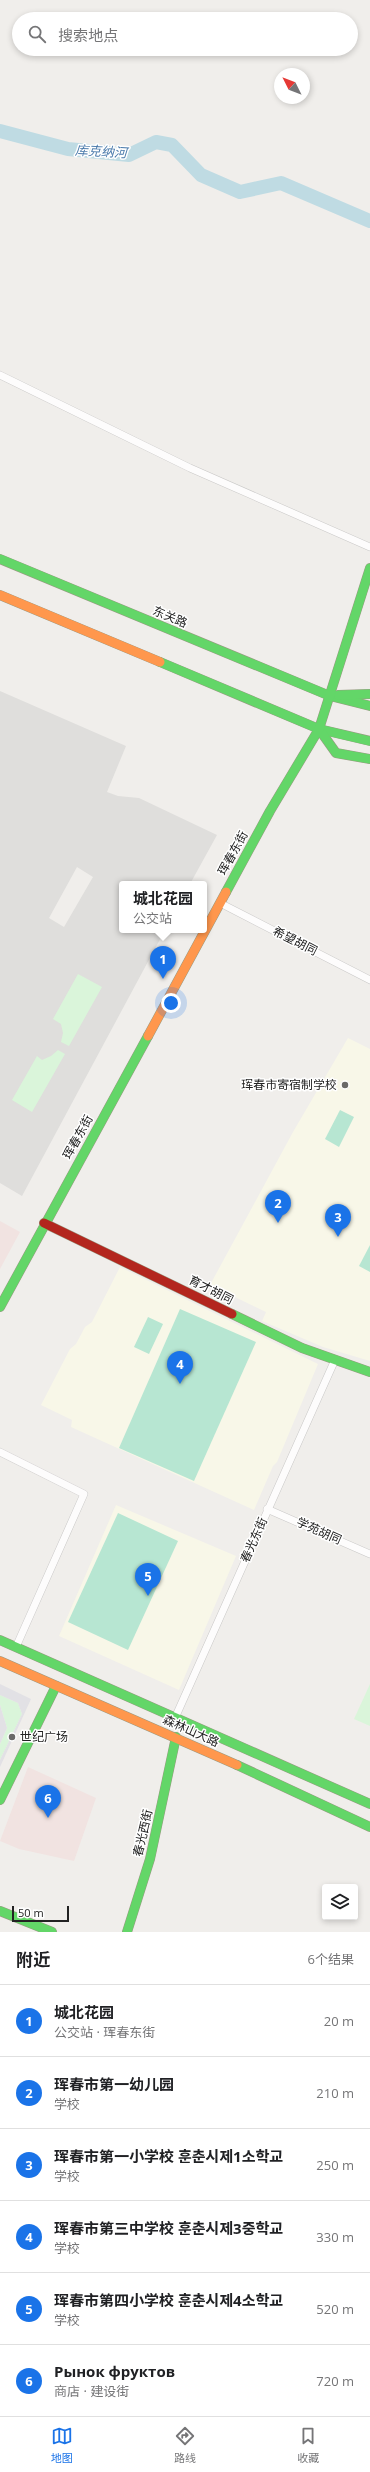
<!DOCTYPE html>
<html lang="zh">
<head>
<meta charset="utf-8">
<style>
  body { margin:0; font-family:"Open Sans","Noto Sans SC","Noto Sans KR",sans-serif; background:#f2f2f2; color:#202124 }
  .controls { position:absolute; right:12px; bottom:12px; display:grid; overflow:hidden; border-radius:4px; box-shadow:0 2px 6px #0003 }
  .controls button { width:36px; height:36px; display:grid; place-items:center; padding:0; border:0; border-bottom:1px solid #e0e0e0; background:#fff; color:#202124; font:20px sans-serif }
  .compass { position:absolute; left:274px; top:68px; width:36px; height:36px; border-radius:50%; background:#fff; box-shadow:0 2px 6px #0003; rotate:312deg }
  .scale { position:absolute; left:12px; bottom:10px; width:57px; box-sizing:border-box; padding-left:4px; border:2px solid #222; border-top:0; font-size:11px; line-height:14px; white-space:nowrap; color:#222; -webkit-text-stroke:3px #fff; paint-order:stroke }
  .you { position:absolute; left:171px; top:1003px; width:14px; height:14px; margin:-10px; border:3px solid #fff; border-radius:50%; background:#1a73e8; box-shadow:0 0 0 6px #1a73e833 }
  .badge { display:grid; place-items:center; width:26px; height:26px; border-radius:50%; background:#1a73e8; color:#fff; font-size:13px; font-weight:700 }
  .pin { position:absolute; translate:-50% -33px; filter:drop-shadow(0 1px 2px #0008) }
  .pin::after { content:''; position:absolute; top:21px; width:14px; height:12px; background:inherit; clip-path:polygon(0 0,100% 0,50% 100%) }
  .popup { position:absolute; left:119px; top:881px; width:88px; height:52px; box-sizing:border-box; display:grid; place-content:center; border-radius:4px; background:#fff; filter:drop-shadow(0 1px 3px #0005); font-size:13px; white-space:nowrap; color:#757577 }
  .popup b { font-size:15px; color:#202124 }
  .popup::after { content:''; position:absolute; left:50%; top:100%; margin-left:-8px; border:8px solid transparent; border-top-color:#fff }
  .list { margin:0; padding:0; list-style:none }
  h2 { display:flex; justify-content:space-between; align-items:center; height:52px; margin:0; padding:0 16px; font-size:17px }
  h2 small { font-size:13px; font-weight:400; color:#757577 }
  .list li { display:grid; grid-template-columns:26px 1fr auto; gap:12px; align-items:center; box-sizing:border-box; height:72px; padding:0 16px; border-top:1px solid #e0e0e0 }
  .list b { display:block; font-size:15px; white-space:nowrap }
  .list p { margin:0; font-size:13px; white-space:nowrap; color:#757577 }
  .list em { font-size:13px; font-style:normal; color:#757577 }
  .icon { flex:none; width:22px; height:22px; fill:none; stroke:currentColor; stroke-width:2; stroke-linecap:round; stroke-linejoin:round }
  .map { position:relative; flex:none; width:370px; height:1932px; overflow:hidden }
  .search { position:absolute; background:#fff; box-shadow:0 2px 6px #0003; left:12px; right:12px; top:12px; height:44px; display:flex; align-items:center; gap:10px; box-sizing:border-box; padding:0 14px; border-radius:22px; color:#757577; font-size:15px }
  .sheet { height:484px; background:#fff }
  nav { display:flex; justify-content:space-around; align-items:center; box-sizing:border-box; height:56px; border-top:1px solid #e0e0e0; background:#fff; font-size:11px; color:#757577 }
  nav a { display:grid; justify-items:center; gap:2px }
  nav .on { color:#1a73e8 }
  .map>svg:first-child { display:block }
  .residential { fill:#dfdedc; fill-rule:evenodd }
  .commercial { fill:#f1e3e1 }
  .education { fill:#f8f7e8 }
  .park { fill:#daf5da }
  .pitch { fill:#b7e6d2 }
  .plaza { fill:#e2e1e5 }
  .lines { fill:none; stroke-linecap:round; stroke-linejoin:round }
  .river { stroke:#bfdbe3; stroke-width:14 }
  .street-casing { stroke:#c9c8c7; stroke-width:8 }
  .fast-casing { stroke:#999a82; stroke-width:10 }
  .slow-casing { stroke:#999a82; stroke-width:10 }
  .jam-casing { stroke:#999a82; stroke-width:10 }
  .street { stroke:#fdfcfc; stroke-width:7 }
  .fast { stroke:#63d668; stroke-width:9 }
  .slow { stroke:#ff974d; stroke-width:9 }
  .jam { stroke:#b3261e; stroke-width:9 }
  .poi-dot { fill:#6a6968; stroke:#fff; stroke-width:1.5 }
  .labels { text-anchor:middle; stroke-width:3; stroke-linejoin:round; paint-order:stroke }
  .street-label { font-size:12px; fill:#222; stroke:#fff }
  .poi-label { font-size:12px; fill:#222; stroke:#fff; text-anchor:end }
  .water-label { font-size:13px; font-style:italic; fill:#4a7aab; stroke:#fff }
</style>
</head>
<body>
<div class="map">
<svg width="370" height="1932" viewBox="0 0 370 1932">
  <rect width="100%" height="100%" fill="#f0eeeb"/>
  <path class="residential" d="M0 691 126 746 107 792 118 796 139 798 217 835 190 884H122V930H165L22 1196 0 1183ZM77 867 93 877 64 927 49 918Z"/>
  <g class="commercial">
    <path d="M0 1221 20 1232 0 1269Z"/>
    <path d="M28 1767 96 1798 74 1861 19 1849 0 1841Z"/>
  </g>
  <g class="education">
    <path d="M348 1038 370 1049V1361L323 1347 262 1321 266 1312 210 1285 293 1132Z"/>
    <path d="M120 1267 318 1364 277 1462 273 1466 254 1510 71 1427 72 1420 41 1405 70 1349 76 1344 85 1327 92 1322Z"/>
    <path d="M116 1505 236 1556 179 1690 59 1636Z"/>
  </g>
  <g class="park">
    <path d="M78 974 102 987 69 1046 61 1042 63 1033 61 1024 53 1019Z"/>
    <path d="M58 1050 65 1054 32 1112 12 1100 37 1056 42 1060 51 1056Z"/>
    <path d="M370 1684V1726L354 1719Z"/>
    <path d="M0 1695 18 1703 22 1714 0 1760V1744L7 1728 0 1705Z"/>
  </g>
  <g class="pitch">
    <path d="M340 1110 354 1117 339 1147 325 1139Z"/>
    <path d="M370 1245V1272L359 1266Z"/>
    <path d="M180 1309 256 1342 194 1481 119 1448Z"/>
    <path d="M148 1317 163 1324 149 1354 134 1347Z"/>
    <path d="M118 1513 178 1541 128 1650 68 1622Z"/>
  </g>
  <g class="plaza">
    <path d="M0 1684 31 1699 0 1767V1760L22 1714 18 1703 0 1695Z"/>
    <path d="M0 1705 7 1728 0 1744Z"/>
  </g>
  <g class="lines">
    <path class="river" d="M0 131 68 149 129 155 156 142 172 145 201 175 240 192 281 183 370 221"/>
    <defs>
      <g id="street">
        <path d="M0 375 190 468 370 547"/>
        <path d="M220 903 370 980"/>
        <path d="M0 1452 84 1494 16 1647"/>
        <path d="M267 1509 370 1554"/>
        <path d="M175 1718 334 1362"/>
      </g>
      <g id="fast">
        <path d="M0 559 330 696 370 706"/>
        <path d="M160 662 319 729 370 741"/>
        <path d="M338 695 370 694"/>
        <path d="M319 729 336 753 370 759"/>
        <path d="M226 892 270 811 319 729 370 568"/>
        <path d="M0 1307 148 1036"/>
        <path d="M232 1314 302 1348 370 1372"/>
        <path d="M0 1640 370 1804"/>
        <path d="M237 1765 370 1827"/>
        <path d="M0 1800 56 1686"/>
        <path d="M0 1911 52 1932"/>
        <path d="M127 1932 150 1859 176 1737"/>
      </g>
      <g id="slow">
        <path d="M0 595 160 662"/>
        <path d="M148 1036 226 892"/>
        <path d="M0 1661 237 1765"/>
      </g>
      <path id="jam" d="M44 1223 232 1314"/>
    </defs>
    <use href="#street" class="street-casing"/>
    <use href="#fast" class="fast-casing"/>
    <use href="#slow" class="slow-casing"/>
    <use href="#jam" class="jam-casing"/>
    <use href="#street" class="street"/>
    <use href="#fast" class="fast"/>
    <use href="#slow" class="slow"/>
    <use href="#jam" class="jam"/>
  </g>
  <g class="poi-dot">
    <circle cx="345" cy="1085" r="4"/>
    <circle cx="12" cy="1737" r="4"/>
  </g>
  <g class="labels">
    <g class="street-label">
      <text transform="translate(170 617) rotate(23)" y="4">东关路</text>
      <text transform="translate(233 853) rotate(-61)" y="4">珲春东街</text>
      <text transform="translate(295 941) rotate(27)" y="4">希望胡同</text>
      <text transform="translate(78 1137) rotate(-61)" y="4">珲春东街</text>
      <text transform="translate(211 1290) rotate(27)" y="4">育才胡同</text>
      <text transform="translate(319 1531) rotate(24)" y="4">学苑胡同</text>
      <text transform="translate(254 1540) rotate(-66)" y="4">春光东街</text>
      <text transform="translate(191 1731) rotate(24)" y="4">森林山大路</text>
      <text transform="translate(143 1833) rotate(-77)" y="4">春光西街</text>
    </g>
    <g class="poi-label">
      <text x="337" y="1089">珲春市寄宿制学校</text>
      <text x="20" y="1741" text-anchor="start">世纪广场</text>
    </g>
    <g class="water-label">
      <text transform="translate(101 151) rotate(3)" y="5">库克纳河</text>
    </g>
  </g>
</svg>
<div class="controls">
<button><svg class="icon" aria-label="layers" viewBox="0 0 24 24"><path d="M12 4l9 5-9 5-9-5zM3 14l9 5 9-5"/></svg></button>
</div>
<svg class="compass" viewBox="-18 -18 36 36"><path d="M0-13l5 13h-10z" fill="#e53935"/><path d="M0 13l5-13h-10z" fill="#757577"/></svg>
<div class="scale">50 m</div>
<div class="you"></div>
<div class="pin badge" style="left:163px;top:979px">1</div>
<div class="popup"><b>城北花园</b>公交站</div>
<div class="pin badge" style="left:278px;top:1223px">2</div>
<div class="pin badge" style="left:338px;top:1237px">3</div>
<div class="pin badge" style="left:180px;top:1384px">4</div>
<div class="pin badge" style="left:148px;top:1596px">5</div>
<div class="pin badge" style="left:48px;top:1818px">6</div>
<div class="search"><svg class="icon" aria-label="search" viewBox="0 0 24 24"><circle cx="10" cy="10" r="6"/><path d="M15 15l6 6"/></svg>搜索地点</div>
</div>
<section class="sheet">
<h2>附近<small>6个结果</small></h2>
<ul class="list">
<li><span class="badge">1</span><div><b>城北花园</b><p>公交站 · 珲春东街</p></div><em>20 m</em></li>
<li><span class="badge">2</span><div><b>珲春市第一幼儿园</b><p>学校</p></div><em>210 m</em></li>
<li><span class="badge">3</span><div><b>珲春市第一小学校 훈춘시제1소학교</b><p>学校</p></div><em>250 m</em></li>
<li><span class="badge">4</span><div><b>珲春市第三中学校 훈춘시제3중학교</b><p>学校</p></div><em>330 m</em></li>
<li><span class="badge">5</span><div><b>珲春市第四小学校 훈춘시제4소학교</b><p>学校</p></div><em>520 m</em></li>
<li><span class="badge">6</span><div><b>Рынок фруктов</b><p>商店 · 建设街</p></div><em>720 m</em></li>
</ul>
</section>
<nav>
<a class="on"><svg class="icon" aria-label="map" viewBox="0 0 24 24"><path d="M3 6l6-2 6 2 6-2v14l-6 2-6-2-6 2zM9 4v14M15 6v14"/></svg>地图</a>
<a><svg class="icon" aria-label="directions" viewBox="0 0 24 24"><path d="M12 3l9 9-9 9-9-9zM9 14v-3h6M13 9l2 2-2 2"/></svg>路线</a>
<a><svg class="icon" aria-label="saved" viewBox="0 0 24 24"><path d="M7 4h10v16l-5-4-5 4z"/></svg>收藏</a>
</nav>
</body>
</html>
